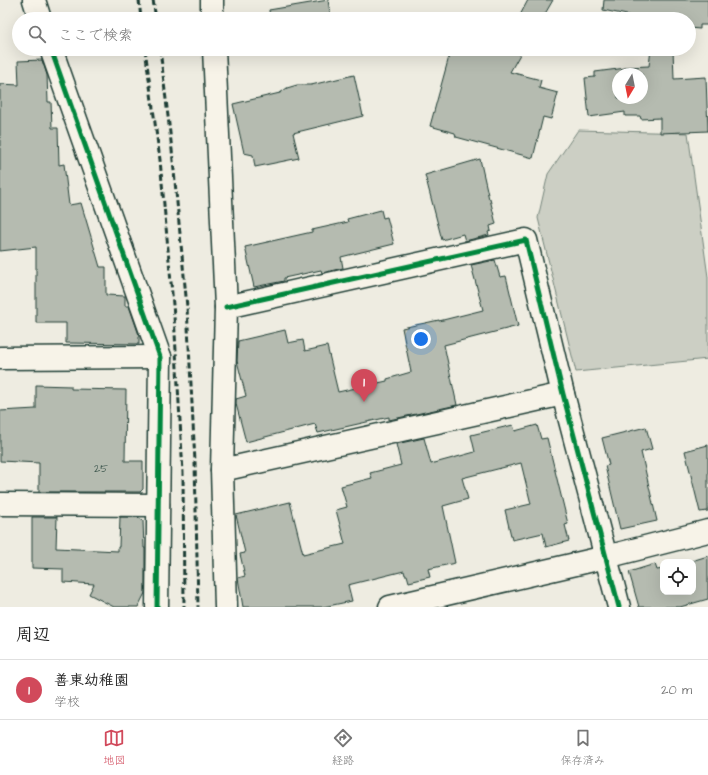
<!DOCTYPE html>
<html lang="ja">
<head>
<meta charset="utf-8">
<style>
  body { margin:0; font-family:"Architects Daughter","Klee One",sans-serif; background:#f2f2f2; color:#222 }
  .controls { position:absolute; right:12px; bottom:12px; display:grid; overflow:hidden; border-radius:8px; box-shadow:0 4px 16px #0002 }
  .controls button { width:36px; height:36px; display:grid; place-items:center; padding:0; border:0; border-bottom:1px solid #e0e0e0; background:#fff; color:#222; font:20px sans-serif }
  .compass { position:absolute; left:612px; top:68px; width:36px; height:36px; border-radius:50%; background:#fff; box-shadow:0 4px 16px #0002; rotate:190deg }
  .you { position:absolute; left:421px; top:339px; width:14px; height:14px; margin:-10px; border:3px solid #fff; border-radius:50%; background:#1a73e8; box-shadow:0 0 0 6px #1a73e833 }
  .badge { display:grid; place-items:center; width:26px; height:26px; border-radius:50%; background:#d1495b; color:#fff; font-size:13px; font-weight:700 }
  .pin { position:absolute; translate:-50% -33px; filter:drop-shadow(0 1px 2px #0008) }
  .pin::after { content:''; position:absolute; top:21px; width:14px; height:12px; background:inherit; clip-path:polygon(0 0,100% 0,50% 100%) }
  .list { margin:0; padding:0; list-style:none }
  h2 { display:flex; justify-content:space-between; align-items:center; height:52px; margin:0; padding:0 16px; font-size:17px }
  h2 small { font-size:13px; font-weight:400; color:#767676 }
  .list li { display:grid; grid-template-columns:26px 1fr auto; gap:12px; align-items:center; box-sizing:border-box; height:60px; padding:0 16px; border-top:1px solid #e0e0e0 }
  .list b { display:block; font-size:15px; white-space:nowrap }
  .list p { margin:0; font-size:13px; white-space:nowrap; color:#767676 }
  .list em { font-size:13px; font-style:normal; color:#767676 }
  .icon { flex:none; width:22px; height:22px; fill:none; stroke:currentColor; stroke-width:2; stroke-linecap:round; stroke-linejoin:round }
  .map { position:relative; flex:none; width:708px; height:607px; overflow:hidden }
  .search { position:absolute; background:#fff; box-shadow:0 4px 16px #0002; left:12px; right:12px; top:12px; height:44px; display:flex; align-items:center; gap:10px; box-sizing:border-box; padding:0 14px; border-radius:22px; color:#767676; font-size:15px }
  .sheet { height:112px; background:#fff }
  nav { display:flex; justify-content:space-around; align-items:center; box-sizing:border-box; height:56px; border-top:1px solid #e0e0e0; background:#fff; font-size:11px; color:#767676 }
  nav a { display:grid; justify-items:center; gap:2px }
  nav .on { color:#d1495b }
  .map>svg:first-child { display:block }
  .green { fill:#cccfc4; stroke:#76867c }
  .building { fill:#b5bbb0; stroke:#1f3d34; fill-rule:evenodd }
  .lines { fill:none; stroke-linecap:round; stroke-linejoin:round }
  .minor-casing { stroke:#1f3d34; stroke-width:25 }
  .minor { stroke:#f7f3e8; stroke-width:22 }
  .rail { stroke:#1f3d34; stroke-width:3; stroke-dasharray:6 3; stroke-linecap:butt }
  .cycleway-casing { stroke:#f7f3e8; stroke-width:8 }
  .cycleway { stroke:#00873e; stroke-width:5 }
  .labels { text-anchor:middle; stroke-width:4; stroke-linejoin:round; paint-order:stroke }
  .number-label { font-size:11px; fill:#445c53 }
</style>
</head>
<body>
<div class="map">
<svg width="708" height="607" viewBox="0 0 708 607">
  <rect width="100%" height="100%" fill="#eeece1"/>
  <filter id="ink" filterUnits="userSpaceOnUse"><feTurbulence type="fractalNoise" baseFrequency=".025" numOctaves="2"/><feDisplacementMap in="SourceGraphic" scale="8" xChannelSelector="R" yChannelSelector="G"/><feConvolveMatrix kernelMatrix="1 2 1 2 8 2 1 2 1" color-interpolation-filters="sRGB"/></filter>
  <g filter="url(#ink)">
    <path class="green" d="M578 130 688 133 708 277V359L576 372 538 218 548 174Z"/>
    <g class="building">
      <path d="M328 0 331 19H270L269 10Z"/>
      <path d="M528 0H553L542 19H518Z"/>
      <path d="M604 0H708V25H700V29L689 28V19H646L603 10Z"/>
      <path d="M465 49H523L510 72 541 80 539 88 558 93 551 119 543 117 533 158 456 137 455 133 430 126 450 53Z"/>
      <path d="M651 49H673L674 79 706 77 708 131 660 133V118L641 119 640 116H625V112L589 117 585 78 595 77V72L626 68V67L649 66ZM618 74H642V98H618Z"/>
      <path d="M42 60 47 75 48 102H51L52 128H58L59 165 64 164 69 205 81 203 100 267H106V295L125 296V306H129L139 335V344L66 343V323H36V247L0 251V84L19 85 18 61Z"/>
      <path d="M354 75 363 116 293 133 299 158 255 167 253 155 244 153 233 104 280 93 287 88 297 85H311Z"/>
      <path d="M480 159 489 199H490L496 224 490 226 491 231 488 232 489 235 465 241 463 234 442 240 425 175Z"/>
      <path d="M381 210 383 218 387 217 394 244 341 257 343 268 322 273 321 270 284 278V281L254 287 245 247 312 232V230L348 222 347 219Z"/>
      <path d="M495 260 500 277 506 276 518 326 444 345 457 405 389 420V417L318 433 315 424 246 442 236 404V399L246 396 237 361 238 341 285 330 288 343 303 340 305 351 327 346 338 392 387 381V379L411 372 402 328 439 320V321L483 310 471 265Z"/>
      <path d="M36 385 71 386V389L126 390 125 461H143V489L140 492H39V463L0 461V411L36 409Z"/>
      <path d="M513 425 515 431 537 425 541 439 547 438 568 524 565 525 569 541 546 547 543 533 512 540 505 510 531 504 521 463 462 478 468 499 443 506 455 563 428 569 430 577 409 582 407 575H405L404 571 348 585 352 601 323 607H243L238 578 245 576 240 554 245 553 236 515 290 502 303 554 345 544 336 510 347 507 341 486 372 478 370 473 401 465 396 444 424 438 431 464 475 452 471 435Z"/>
      <path d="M646 427 652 449 641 452 657 521 620 529 605 466 609 465 602 438Z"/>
      <path d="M708 445V511L700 512 685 451Z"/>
      <path d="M32 517H57L56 548 118 551V547H119L120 517H138L143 521 144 548H145V593L138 607H114L89 594 94 584 63 582V569L32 568Z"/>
      <path d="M708 556V599L680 607H639L629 572 655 564 657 570 663 569V592H693V562H688Z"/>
    </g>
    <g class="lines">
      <defs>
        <g id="minor">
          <path d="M34 0 40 19"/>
          <path d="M212 0V19"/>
          <path d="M51 49 160 357 157 607"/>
          <path d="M214 49 226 307 222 470 226 607"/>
          <path d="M226 307 526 240 563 394 619 607"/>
          <path d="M0 358 160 357"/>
          <path d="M222 470 563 394"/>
          <path d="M0 504 158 505"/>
          <path d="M390 607 606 557 708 531"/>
        </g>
      </defs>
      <use href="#minor" class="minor-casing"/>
      <use href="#minor" class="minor"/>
      <g class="rail">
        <path d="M139 0 141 19"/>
        <path d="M153 0 156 19"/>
        <path d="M145 49 160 160 174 316 183 473 184 607"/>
        <path d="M160 49 172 150 187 307 195 462 198 607"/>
      </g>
      <defs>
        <g id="cycleway">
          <path d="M51 49 160 357 157 607"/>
          <path d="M226 307 526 240 563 394 619 607"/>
        </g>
      </defs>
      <use href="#cycleway" class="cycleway-casing"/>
      <use href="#cycleway" class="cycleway"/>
    </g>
  </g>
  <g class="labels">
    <g class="number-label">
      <text x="101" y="472">25</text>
    </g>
  </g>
</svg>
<div class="controls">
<button><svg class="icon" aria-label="locate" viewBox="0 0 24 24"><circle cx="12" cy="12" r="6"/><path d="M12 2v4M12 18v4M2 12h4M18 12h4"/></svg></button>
</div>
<svg class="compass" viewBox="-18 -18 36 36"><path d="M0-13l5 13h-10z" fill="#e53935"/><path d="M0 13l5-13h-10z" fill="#767676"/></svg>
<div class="you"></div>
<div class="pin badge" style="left:364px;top:402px">1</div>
<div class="search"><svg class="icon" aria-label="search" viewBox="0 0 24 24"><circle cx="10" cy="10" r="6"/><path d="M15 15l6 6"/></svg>ここで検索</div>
</div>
<section class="sheet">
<h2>周辺<small></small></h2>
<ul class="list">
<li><span class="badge">1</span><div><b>善東幼稚園</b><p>学校</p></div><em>20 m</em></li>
</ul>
</section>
<nav>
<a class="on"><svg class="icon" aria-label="map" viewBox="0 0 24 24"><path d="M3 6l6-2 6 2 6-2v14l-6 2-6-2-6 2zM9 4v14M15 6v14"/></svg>地図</a>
<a><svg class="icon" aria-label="directions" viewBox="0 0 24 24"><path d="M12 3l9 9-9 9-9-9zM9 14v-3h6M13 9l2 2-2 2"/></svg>経路</a>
<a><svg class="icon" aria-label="saved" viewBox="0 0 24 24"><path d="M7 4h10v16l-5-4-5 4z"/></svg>保存済み</a>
</nav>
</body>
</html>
